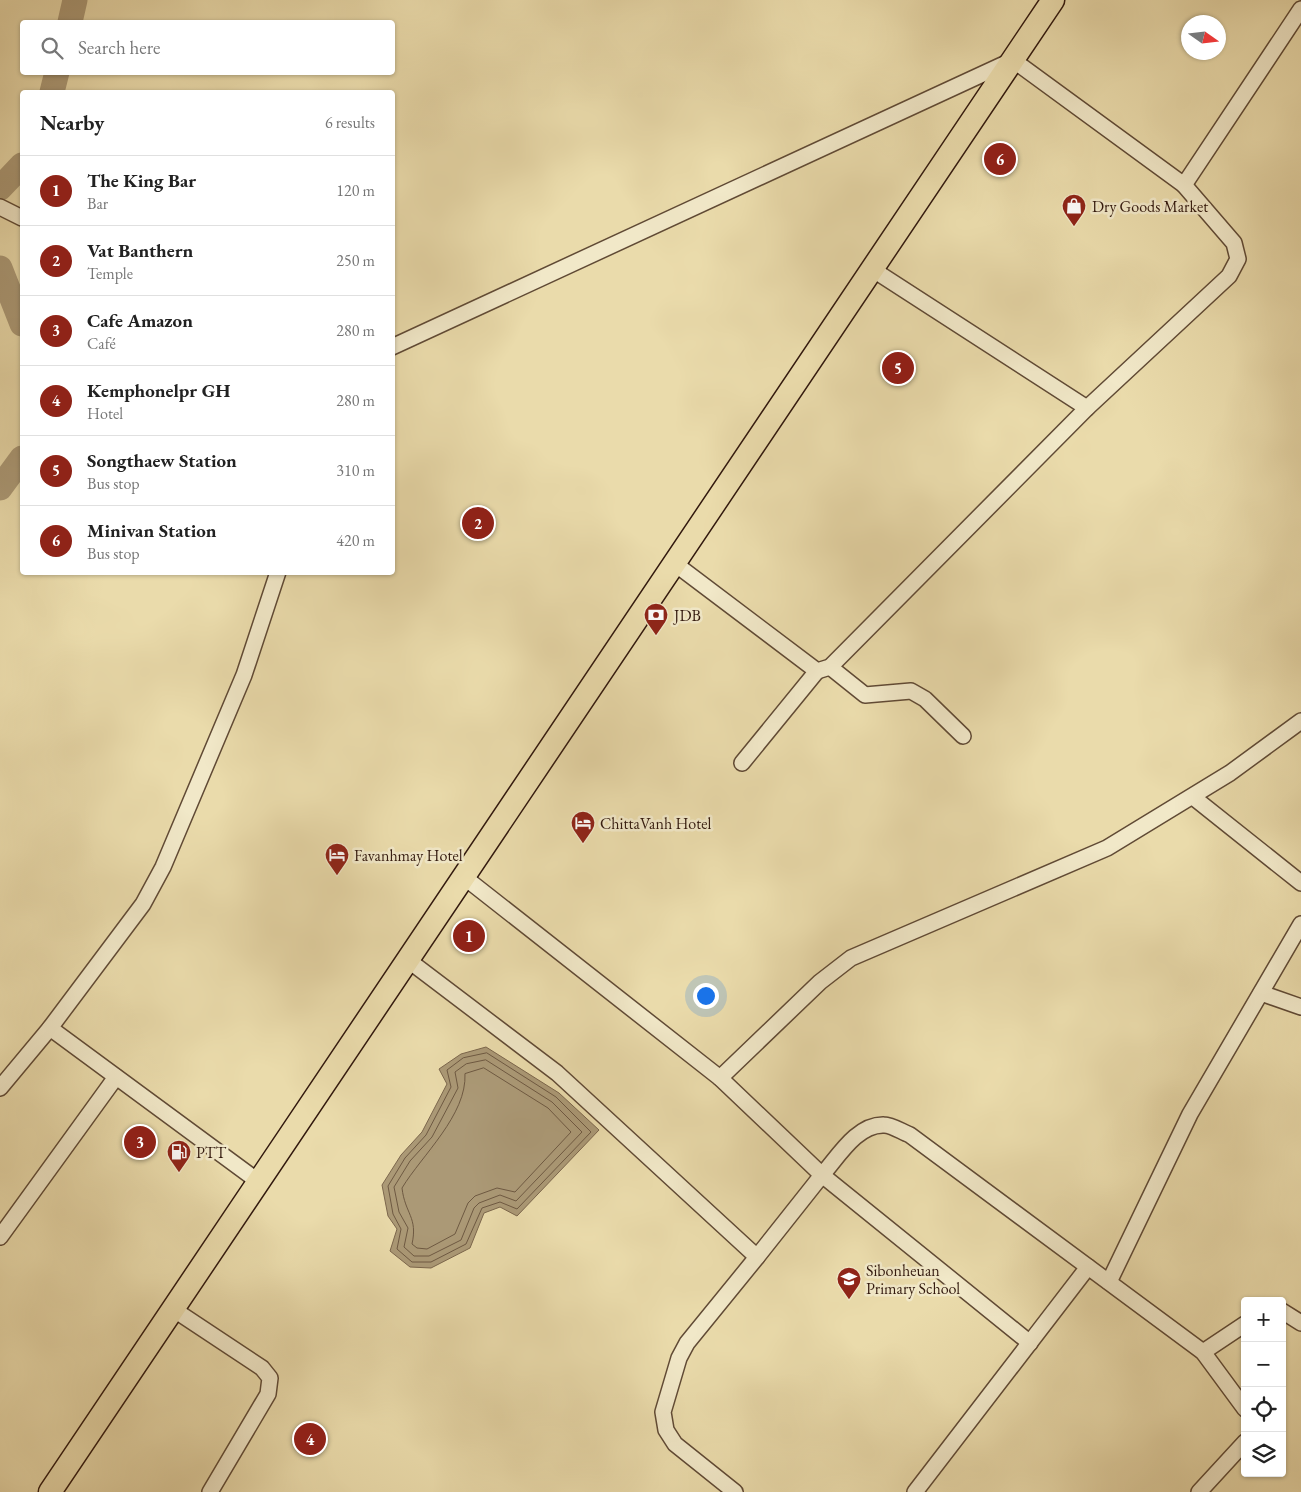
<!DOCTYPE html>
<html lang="en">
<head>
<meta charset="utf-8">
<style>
  body { margin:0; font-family:"EB Garamond",serif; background:#f6f6f6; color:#222 }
  .controls { position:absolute; right:15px; bottom:15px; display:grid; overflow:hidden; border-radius:5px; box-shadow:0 1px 4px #0004 }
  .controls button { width:45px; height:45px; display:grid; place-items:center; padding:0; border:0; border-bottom:1px solid #e0e0e0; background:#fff; color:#222; font:25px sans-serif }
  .compass { position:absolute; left:1181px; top:15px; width:45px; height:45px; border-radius:50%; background:#fff; box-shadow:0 1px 4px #0004; rotate:104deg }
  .you { position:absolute; left:705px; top:995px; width:18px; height:18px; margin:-12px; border:4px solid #fff; border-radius:50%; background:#1a73e8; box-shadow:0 0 0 8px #1a73e833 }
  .badge { display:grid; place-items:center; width:32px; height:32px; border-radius:50%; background:#8f2418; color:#fff; font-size:16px; font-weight:700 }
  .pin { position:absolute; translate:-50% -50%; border:2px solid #fff; box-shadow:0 1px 5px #0006 }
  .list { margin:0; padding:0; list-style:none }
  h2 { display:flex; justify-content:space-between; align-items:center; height:65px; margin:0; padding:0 20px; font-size:21px }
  h2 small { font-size:16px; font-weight:400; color:#767676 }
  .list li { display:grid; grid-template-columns:32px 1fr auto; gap:15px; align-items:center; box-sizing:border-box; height:70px; padding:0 20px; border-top:1px solid #e0e0e0 }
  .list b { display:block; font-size:19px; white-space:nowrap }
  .list p { margin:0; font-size:16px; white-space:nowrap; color:#767676 }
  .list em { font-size:16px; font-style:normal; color:#767676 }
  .icon { flex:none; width:28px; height:28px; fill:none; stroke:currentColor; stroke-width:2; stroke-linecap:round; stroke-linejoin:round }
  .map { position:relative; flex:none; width:1301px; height:1492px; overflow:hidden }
  .search { position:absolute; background:#fff; box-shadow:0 1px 4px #0004; left:20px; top:20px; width:375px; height:55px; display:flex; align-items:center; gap:12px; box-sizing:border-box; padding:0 18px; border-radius:5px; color:#767676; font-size:19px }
  .panel { position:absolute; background:#fff; box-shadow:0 1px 4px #0004; left:20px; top:90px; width:375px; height:485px; border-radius:5px }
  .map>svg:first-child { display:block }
  .water { fill:#ab9976; stroke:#7b664c }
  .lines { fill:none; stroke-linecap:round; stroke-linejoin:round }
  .shore { stroke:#6e5942; stroke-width:1 }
  .river { stroke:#ab9976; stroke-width:25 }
  .minor-casing { stroke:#604a35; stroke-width:18 }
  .highway-casing { stroke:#32190e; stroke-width:25 }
  .minor { stroke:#f1e8c8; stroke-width:15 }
  .highway { stroke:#eadbab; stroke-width:22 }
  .labels { text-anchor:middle; stroke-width:5; stroke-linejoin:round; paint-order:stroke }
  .poi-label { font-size:16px; fill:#32190e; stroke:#f1e8c8; text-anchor:start }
</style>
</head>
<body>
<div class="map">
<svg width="1301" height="1492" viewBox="0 0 1301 1492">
  <rect width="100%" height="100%" fill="#eadbab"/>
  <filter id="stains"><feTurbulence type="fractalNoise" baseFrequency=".004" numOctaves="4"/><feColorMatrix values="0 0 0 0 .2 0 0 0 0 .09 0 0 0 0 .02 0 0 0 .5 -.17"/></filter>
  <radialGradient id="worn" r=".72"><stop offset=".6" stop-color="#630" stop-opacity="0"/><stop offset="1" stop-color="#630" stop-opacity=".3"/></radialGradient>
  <path class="water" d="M486 1047 559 1093 599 1130 517 1216 500 1207 484 1213 470 1248 431 1268 410 1267 390 1251 397 1229 388 1216 382 1185 401 1155 422 1132 447 1084 439 1069 461 1054Z"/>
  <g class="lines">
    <g class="shore">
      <path d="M487 1053 556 1097 591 1132 517 1209 500 1202 482 1208 466 1244 431 1262H412L397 1249 401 1229 393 1214 388 1186 405 1158 426 1135 451 1087 447 1070 463 1058Z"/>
      <path d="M486 1060 552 1102 582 1132 516 1201 500 1195 479 1203 474 1208 461 1240 429 1256H414L404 1247 408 1228 399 1212 394 1187 410 1161 432 1137 458 1088 455 1072 466 1064Z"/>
      <path d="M484 1068 548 1108 571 1132 515 1192 497 1188 475 1196 468 1203 455 1234 427 1249 417 1248 412 1244C418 1217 405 1214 402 1188 422 1155 467 1115 465 1074Z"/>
    </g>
    <g class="river">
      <path d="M70 22 75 0"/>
      <path d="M52 92 57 72"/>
      <path d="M0 188 22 165"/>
      <path d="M0 268 22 324"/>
      <path d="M0 488 22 458"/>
    </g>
    <defs>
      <g id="minor">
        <path d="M0 207 22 218"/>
        <path d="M872 269 1087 408"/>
        <path d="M392 347 1013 60 1184 185 1301 9"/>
        <path d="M674 563 817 671 830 667 1087 408 1229 276 1238 259 1234 243 1184 185"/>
        <path d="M830 667 865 695 911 691 925 699 963 736"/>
        <path d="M742 763 817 671"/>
        <path d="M1193 797 1301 883"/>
        <path d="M464 877 720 1078 822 1175C838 1157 857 1124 884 1125 892 1125 902 1132 910 1135L1203 1352 1245 1409"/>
        <path d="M408 960 557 1073 757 1257 822 1175 1030 1343"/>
        <path d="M1261 993 1301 1007"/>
        <path d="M50 1028 259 1182"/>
        <path d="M720 1078 820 982 851 958 1107 848 1230 773 1301 721"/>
        <path d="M0 1088 50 1028 143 904 163 867 244 675 278 572"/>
        <path d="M0 1237 116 1077"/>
        <path d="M1109 1282 1190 1114 1301 924"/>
        <path d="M173 1309 262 1368 270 1378 268 1394 210 1492"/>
        <path d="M1282 1311 1301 1323"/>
        <path d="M1203 1352 1245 1324"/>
        <path d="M735 1492 675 1444 666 1430 663 1412 679 1358 687 1343 757 1257"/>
        <path d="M915 1492 1088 1267"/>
        <path d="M1199 1492 1245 1442"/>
      </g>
      <path id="highway" d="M50 1492 1053 0"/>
    </defs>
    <use href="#minor" class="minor-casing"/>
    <use href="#highway" class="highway-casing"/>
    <use href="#minor" class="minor"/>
    <use href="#highway" class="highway"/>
  </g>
  <defs>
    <symbol id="shop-pin" viewBox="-11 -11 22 30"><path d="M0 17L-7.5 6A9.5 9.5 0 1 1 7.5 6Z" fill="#8f2418" stroke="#f1e8c8"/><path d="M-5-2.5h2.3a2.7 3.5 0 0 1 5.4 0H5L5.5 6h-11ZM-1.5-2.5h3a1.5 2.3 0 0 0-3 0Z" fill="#fff"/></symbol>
    <symbol id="bank-pin" viewBox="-11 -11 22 30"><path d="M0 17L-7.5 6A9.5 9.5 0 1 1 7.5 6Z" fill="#8f2418" stroke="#f1e8c8"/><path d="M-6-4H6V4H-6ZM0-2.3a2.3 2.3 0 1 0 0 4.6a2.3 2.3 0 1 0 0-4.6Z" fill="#fff"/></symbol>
    <symbol id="hotel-pin" viewBox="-11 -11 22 30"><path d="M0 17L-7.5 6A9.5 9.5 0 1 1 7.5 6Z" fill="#8f2418" stroke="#f1e8c8"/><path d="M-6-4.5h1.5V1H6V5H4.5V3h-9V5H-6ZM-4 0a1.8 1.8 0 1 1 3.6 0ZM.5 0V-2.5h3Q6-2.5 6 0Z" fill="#fff"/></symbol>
    <symbol id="fuel-pin" viewBox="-11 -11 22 30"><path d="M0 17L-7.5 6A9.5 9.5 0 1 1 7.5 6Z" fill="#8f2418" stroke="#f1e8c8"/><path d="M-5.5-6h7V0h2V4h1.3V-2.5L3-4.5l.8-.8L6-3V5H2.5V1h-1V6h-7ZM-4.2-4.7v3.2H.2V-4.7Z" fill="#fff"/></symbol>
    <symbol id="school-pin" viewBox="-11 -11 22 30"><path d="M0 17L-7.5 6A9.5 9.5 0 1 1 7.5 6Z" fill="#8f2418" stroke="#f1e8c8"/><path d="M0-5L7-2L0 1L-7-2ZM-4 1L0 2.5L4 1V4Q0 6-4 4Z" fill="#fff"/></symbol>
  </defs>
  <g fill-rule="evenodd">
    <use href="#shop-pin" x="1060" y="192" width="28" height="38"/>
    <use href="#bank-pin" x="642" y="601" width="28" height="38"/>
    <use href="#hotel-pin" x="569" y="809" width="28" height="38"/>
    <use href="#hotel-pin" x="323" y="841" width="28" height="38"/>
    <use href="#fuel-pin" x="165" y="1138" width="28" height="38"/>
    <use href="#school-pin" x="835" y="1265" width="28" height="38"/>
  </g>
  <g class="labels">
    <g class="poi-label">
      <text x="1092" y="212">Dry Goods Market</text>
      <text x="674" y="621">JDB</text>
      <text x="600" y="829">ChittaVanh Hotel</text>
      <text x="354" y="861">Favanhmay Hotel</text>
      <text x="196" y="1158">PTT</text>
      <text x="866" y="1276">Sibonheuan<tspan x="866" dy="18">Primary School</tspan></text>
    </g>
  </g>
  <rect width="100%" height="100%" filter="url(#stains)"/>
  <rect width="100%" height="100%" fill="url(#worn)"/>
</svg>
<div class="controls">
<button>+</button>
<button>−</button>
<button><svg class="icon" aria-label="locate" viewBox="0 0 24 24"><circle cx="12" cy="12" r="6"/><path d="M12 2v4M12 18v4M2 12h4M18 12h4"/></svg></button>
<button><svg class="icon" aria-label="layers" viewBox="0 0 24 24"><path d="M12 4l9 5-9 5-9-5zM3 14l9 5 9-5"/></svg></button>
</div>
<svg class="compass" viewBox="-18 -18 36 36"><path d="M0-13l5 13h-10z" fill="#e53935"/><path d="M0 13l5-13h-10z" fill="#767676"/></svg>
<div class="you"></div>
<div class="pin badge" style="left:469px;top:936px">1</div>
<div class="pin badge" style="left:478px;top:523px">2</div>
<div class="pin badge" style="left:140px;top:1142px">3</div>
<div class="pin badge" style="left:310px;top:1439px">4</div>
<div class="pin badge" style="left:898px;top:368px">5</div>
<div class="pin badge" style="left:1000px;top:159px">6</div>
<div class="search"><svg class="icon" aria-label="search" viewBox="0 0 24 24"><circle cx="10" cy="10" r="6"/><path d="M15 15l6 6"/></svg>Search here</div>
<section class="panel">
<h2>Nearby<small>6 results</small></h2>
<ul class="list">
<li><span class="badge">1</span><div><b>The King Bar</b><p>Bar</p></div><em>120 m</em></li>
<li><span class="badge">2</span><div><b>Vat Banthern</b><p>Temple</p></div><em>250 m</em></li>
<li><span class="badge">3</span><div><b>Cafe Amazon</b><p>Café</p></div><em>280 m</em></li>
<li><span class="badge">4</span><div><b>Kemphonelpr GH</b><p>Hotel</p></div><em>280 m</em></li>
<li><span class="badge">5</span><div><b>Songthaew Station</b><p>Bus stop</p></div><em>310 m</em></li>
<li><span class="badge">6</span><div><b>Minivan Station</b><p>Bus stop</p></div><em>420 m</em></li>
</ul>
</section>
</div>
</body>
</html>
